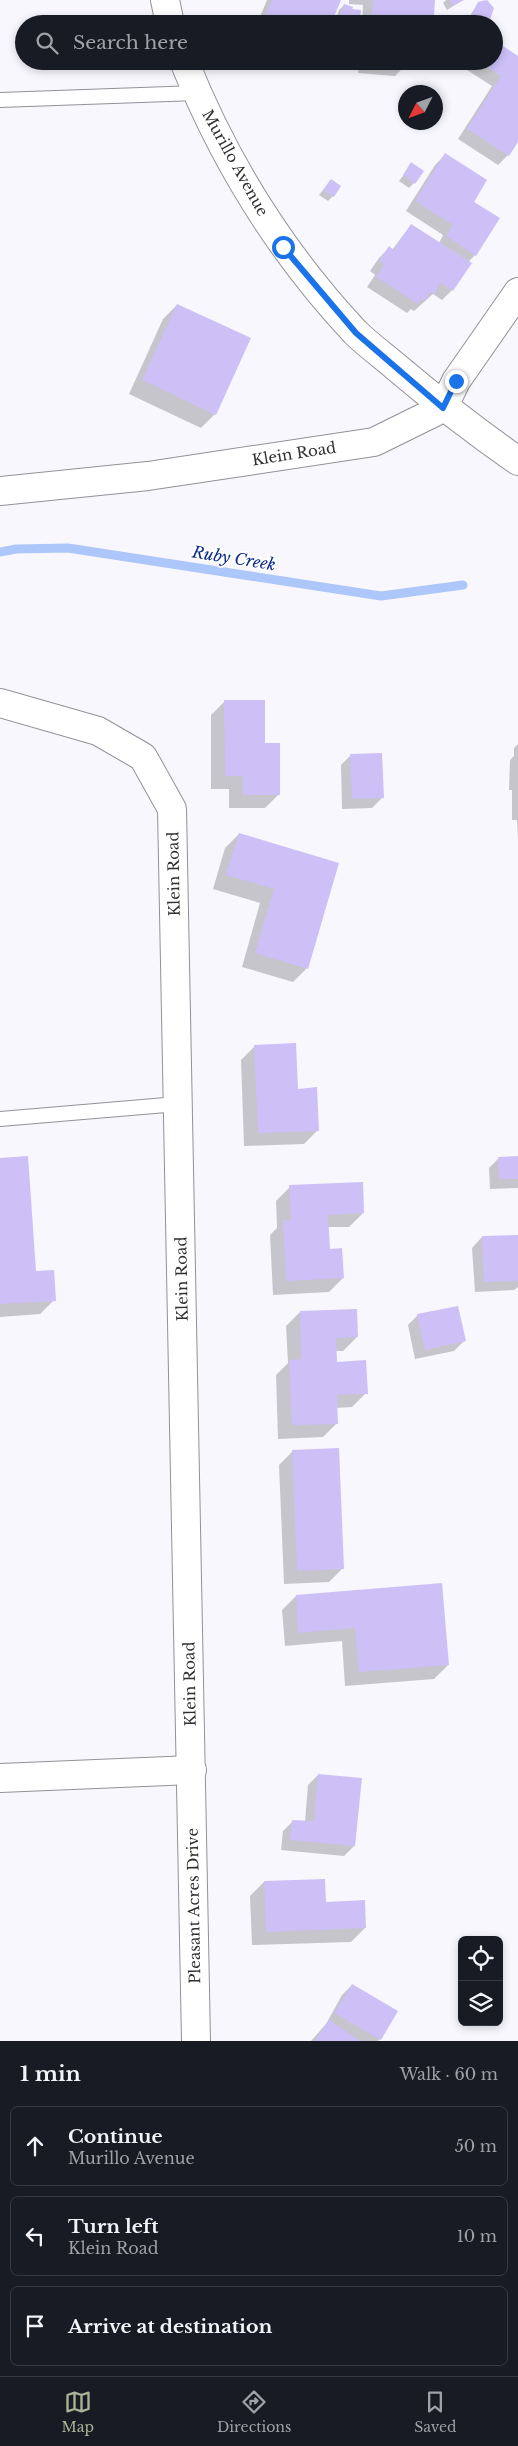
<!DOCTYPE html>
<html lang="en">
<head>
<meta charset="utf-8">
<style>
  body { margin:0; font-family:"Libre Baskerville",serif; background:#242831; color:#f1f3f6 }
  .controls { position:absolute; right:15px; bottom:15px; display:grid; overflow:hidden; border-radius:8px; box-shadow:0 2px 8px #0003 }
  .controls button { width:45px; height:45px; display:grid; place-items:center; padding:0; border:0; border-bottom:1px solid #363941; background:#171b24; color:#f1f3f6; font:25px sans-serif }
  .compass { position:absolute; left:398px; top:85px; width:45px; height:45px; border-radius:50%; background:#171b24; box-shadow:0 2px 8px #0003; rotate:228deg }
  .stop { position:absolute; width:15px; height:15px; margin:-11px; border:4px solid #1a73e8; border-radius:50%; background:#fff }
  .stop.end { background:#1a73e8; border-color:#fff; box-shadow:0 1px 5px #0008 }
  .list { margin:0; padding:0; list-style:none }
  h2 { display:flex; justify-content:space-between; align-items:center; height:65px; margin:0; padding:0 20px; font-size:21px }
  h2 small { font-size:16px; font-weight:400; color:#9ea1a6 }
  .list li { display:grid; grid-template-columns:32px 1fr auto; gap:15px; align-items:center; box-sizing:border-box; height:80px; margin:0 10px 10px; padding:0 10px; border:1px solid #363941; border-radius:8px }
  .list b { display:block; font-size:19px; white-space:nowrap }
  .list p { margin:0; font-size:16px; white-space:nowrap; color:#9ea1a6 }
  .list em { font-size:16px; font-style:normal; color:#9ea1a6 }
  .icon { flex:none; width:28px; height:28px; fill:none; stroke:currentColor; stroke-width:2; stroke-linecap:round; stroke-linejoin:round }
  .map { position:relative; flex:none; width:518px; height:2041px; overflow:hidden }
  .search { position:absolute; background:#171b24; box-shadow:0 2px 8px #0003; left:15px; right:15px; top:15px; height:55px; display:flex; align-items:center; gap:12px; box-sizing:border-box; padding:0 18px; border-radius:28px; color:#9ea1a6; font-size:19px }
  .sheet { height:335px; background:#171b24 }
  nav { display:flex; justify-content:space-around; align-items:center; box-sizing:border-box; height:70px; border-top:1px solid #363941; background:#171b24; font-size:14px; color:#9ea1a6 }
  nav a { display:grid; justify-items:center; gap:2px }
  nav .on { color:#a8b696 }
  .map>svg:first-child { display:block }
  .shadow { fill:#0003 }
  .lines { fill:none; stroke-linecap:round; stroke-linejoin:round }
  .stream { stroke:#aec7fa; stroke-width:9 }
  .building { fill:#ccc0f7 }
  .lane-casing { stroke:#929197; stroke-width:16 }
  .street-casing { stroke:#929197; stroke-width:30 }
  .secondary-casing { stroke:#929197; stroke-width:30 }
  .lane { stroke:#fff; stroke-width:14 }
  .street { stroke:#fff; stroke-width:28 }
  .secondary { stroke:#fff; stroke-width:28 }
  .route { stroke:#1a73e8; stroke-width:6 }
  .labels { text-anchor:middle; stroke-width:4; stroke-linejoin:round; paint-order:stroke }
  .street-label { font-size:15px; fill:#303032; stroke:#fff }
  .water-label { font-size:16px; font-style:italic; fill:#0a2a87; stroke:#fff }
</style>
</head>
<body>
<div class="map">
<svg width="518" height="2041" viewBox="0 0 518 2041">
  <rect width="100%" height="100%" fill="#f8f7fe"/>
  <g class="shadow">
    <path d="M267 0H340L330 24H257Z"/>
    <path d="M349 0H434L433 14 427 24H362L363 5 349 4Z"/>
    <path d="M446 0H460L461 1 447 10 443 3Z"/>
    <path d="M478 3 488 19 484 24H473L468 19Z"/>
    <path d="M344 5 349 14 352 10 358 21 356 24H347V22L345 24H334L339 10Z"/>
    <path d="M518 57V140L508 155 498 165 458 139 492 86 459 65 462 61H494Z"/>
    <path d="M359 61H405V66L395 76 358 73Z"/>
    <path d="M445 155 472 202 475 255 468 262 452 290 442 300 433 294 414 311 411 309 407 313 367 287 375 275 370 271 379 258 389 248 392 250 411 225 439 243 443 235 406 211 435 165Z"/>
    <path d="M412 164 414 183 409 188 399 181Z"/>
    <path d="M331 180 333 196 328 201 319 195Z"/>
    <path d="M177 305 215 414 201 428 129 394 163 319Z"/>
    <path d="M225 701 264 744 279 794 265 808H229V789H211V715Z"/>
    <path d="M518 744V839L517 820H512V790H509L510 760 514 756V748Z"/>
    <path d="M351 755 382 798 372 808 342 809 341 765Z"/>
    <path d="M239 834 337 864 307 968 293 982 242 967 260 903 213 889 225 848Z"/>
    <path d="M255 1046 296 1090 318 1130 304 1144 244 1146 241 1060Z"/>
    <path d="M518 1157V1188L490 1189 489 1168 499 1158Z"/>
    <path d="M0 1159 34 1272 54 1300 40 1314 0 1317Z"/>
    <path d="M290 1187 363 1213 349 1227H328L329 1250 343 1278 329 1292 273 1295 270 1235 277 1228 276 1201Z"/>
    <path d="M518 1236V1287L514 1290 475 1292 472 1248 482 1237Z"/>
    <path d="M300 1312 357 1337 343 1351H335L336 1363 366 1393 352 1407 336 1408 337 1423 323 1437 278 1439 276 1375 288 1363 286 1326Z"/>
    <path d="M418 1315 464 1341 454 1351 415 1359 408 1325Z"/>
    <path d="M293 1451 343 1568 329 1582 284 1584 279 1465Z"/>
    <path d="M296 1596 448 1665 434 1679 345 1686 342 1641 285 1646 282 1610Z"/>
    <path d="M318 1775 354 1846 344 1856 281 1850 283 1831 293 1821 305 1822 308 1785Z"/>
    <path d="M264 1882 324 1903 365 1928 351 1942 252 1945 250 1896Z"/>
    <path d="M352 1985 380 2039 378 2041H311L326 2024 342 1995Z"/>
  </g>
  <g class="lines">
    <path class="stream" d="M0 552 16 549 68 548 381 596 463 585"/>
  </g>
  <g class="building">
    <path d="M272 0H341L331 24H272L263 21Z"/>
    <path d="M373 0H435L434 15 429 14 428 24H371Z"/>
    <path d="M449 0H464L453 6Z"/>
    <path d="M487 0 494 8 490 20 482 23 472 14 478 2Z"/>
    <path d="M344 4 353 7 347 24 338 20Z"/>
    <path d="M352 9 361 10 360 22 351 21Z"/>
    <path d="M494 40 518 56V142L509 156 467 129 501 76 478 61H494Z"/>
    <path d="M368 61H406V66L368 63Z"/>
    <path d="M445 153 487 180 474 202 500 218 476 256 446 236 453 225 415 201Z"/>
    <path d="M411 162 424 171 415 184 403 175Z"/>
    <path d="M331 179 341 186 334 197 323 190Z"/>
    <path d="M411 224 472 263 453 291 441 283 434 294 431 292 425 301 421 299 418 304 376 277 384 264 379 261 389 246 394 250Z"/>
    <path d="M177 304 251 338 216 415 142 380Z"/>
    <path d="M224 700H265V743H280V795H243V776H225Z"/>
    <path d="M382 753 384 798 352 799 350 754Z"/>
    <path d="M239 833 339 863 308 969 255 953 274 889 226 875Z"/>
    <path d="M296 1043 298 1089 317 1087 319 1131 258 1133 254 1045Z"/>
    <path d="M28 1156 36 1271 54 1270 56 1301 0 1304V1158Z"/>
    <path d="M518 1156V1179H499L498 1157Z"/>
    <path d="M363 1182 364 1213 328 1215 330 1249 342 1248 344 1278 286 1281 283 1220H291L289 1185Z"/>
    <path d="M518 1235V1281L484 1282 482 1236Z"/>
    <path d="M458 1306 466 1341 425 1350 417 1314Z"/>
    <path d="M357 1309 358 1337 336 1338 337 1362 366 1360 368 1394 337 1395 338 1424 292 1425 289 1360 301 1359 300 1311Z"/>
    <path d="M339 1448 344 1569 297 1571 292 1450Z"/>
    <path d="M442 1583 449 1665 359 1672 355 1628 298 1633 296 1595Z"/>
    <path d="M318 1774 362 1778 355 1846 290 1840 292 1820 314 1821Z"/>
    <path d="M325 1879 326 1902 365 1900 366 1928 266 1932 264 1881Z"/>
    <path d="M352 1984 398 2011 381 2040 334 2013Z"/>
    <path d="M329 2020 361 2041H315Z"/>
  </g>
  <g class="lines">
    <defs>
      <g id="lane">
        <path d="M0 100 197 93"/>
        <path d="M0 1119 178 1104"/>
      </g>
      <g id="street">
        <path d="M0 491 148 476 374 442 443 408 456 381 518 292"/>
        <path d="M0 703 98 731 143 757 172 809 196 2041"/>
        <path d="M0 1778 192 1770"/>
      </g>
      <g id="secondary">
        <path d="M165 0 170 24"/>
        <path d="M184 61C224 161 281 253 355 332 367 344 382 355 395 366 435 400 475 431 518 461"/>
      </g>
    </defs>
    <use href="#lane" class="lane-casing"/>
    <use href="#street" class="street-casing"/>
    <use href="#secondary" class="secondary-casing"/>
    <use href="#lane" class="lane"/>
    <use href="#street" class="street"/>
    <use href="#secondary" class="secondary"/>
  </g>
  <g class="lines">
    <path class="route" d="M283 247 356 333 443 408 456 381"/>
  </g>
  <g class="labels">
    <g class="street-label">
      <text transform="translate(235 163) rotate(61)" y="5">Murillo Avenue</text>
      <text transform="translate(294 454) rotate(-9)" y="5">Klein Road</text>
      <text transform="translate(174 874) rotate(-91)" y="5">Klein Road</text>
      <text transform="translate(182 1279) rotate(-91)" y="5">Klein Road</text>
      <text transform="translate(190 1684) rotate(-91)" y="5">Klein Road</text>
      <text transform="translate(194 1906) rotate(-91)" y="5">Pleasant Acres Drive</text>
    </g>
    <g class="water-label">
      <text transform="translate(234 558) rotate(9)" y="6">Ruby Creek</text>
    </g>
  </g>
</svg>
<div class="controls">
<button><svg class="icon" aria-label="locate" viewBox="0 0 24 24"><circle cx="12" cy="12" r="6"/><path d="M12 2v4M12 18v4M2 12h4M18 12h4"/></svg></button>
<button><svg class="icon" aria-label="layers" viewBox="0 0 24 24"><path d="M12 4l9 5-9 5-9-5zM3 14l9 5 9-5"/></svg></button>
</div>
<svg class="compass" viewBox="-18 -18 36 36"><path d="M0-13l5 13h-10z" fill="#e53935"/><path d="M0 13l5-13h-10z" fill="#9ea1a6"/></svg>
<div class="stop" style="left:283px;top:247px"></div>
<div class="stop end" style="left:456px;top:381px"></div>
<div class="search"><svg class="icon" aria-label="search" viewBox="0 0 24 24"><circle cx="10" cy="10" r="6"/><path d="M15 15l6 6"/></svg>Search here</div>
</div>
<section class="sheet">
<h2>1 min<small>Walk · 60 m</small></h2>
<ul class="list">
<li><svg class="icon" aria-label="ahead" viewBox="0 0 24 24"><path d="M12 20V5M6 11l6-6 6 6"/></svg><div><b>Continue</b><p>Murillo Avenue</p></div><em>50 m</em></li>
<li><svg class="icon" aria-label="left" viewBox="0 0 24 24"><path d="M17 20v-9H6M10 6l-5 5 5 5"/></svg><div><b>Turn left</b><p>Klein Road</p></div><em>10 m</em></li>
<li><svg class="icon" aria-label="arrive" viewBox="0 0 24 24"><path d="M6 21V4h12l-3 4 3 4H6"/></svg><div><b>Arrive at destination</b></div></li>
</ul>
</section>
<nav>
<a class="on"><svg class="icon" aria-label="map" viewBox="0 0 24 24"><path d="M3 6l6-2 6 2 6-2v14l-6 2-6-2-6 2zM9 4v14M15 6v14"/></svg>Map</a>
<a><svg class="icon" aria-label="directions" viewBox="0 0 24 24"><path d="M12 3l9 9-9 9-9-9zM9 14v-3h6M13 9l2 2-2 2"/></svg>Directions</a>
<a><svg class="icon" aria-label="saved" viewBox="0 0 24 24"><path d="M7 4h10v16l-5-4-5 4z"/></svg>Saved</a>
</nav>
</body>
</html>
